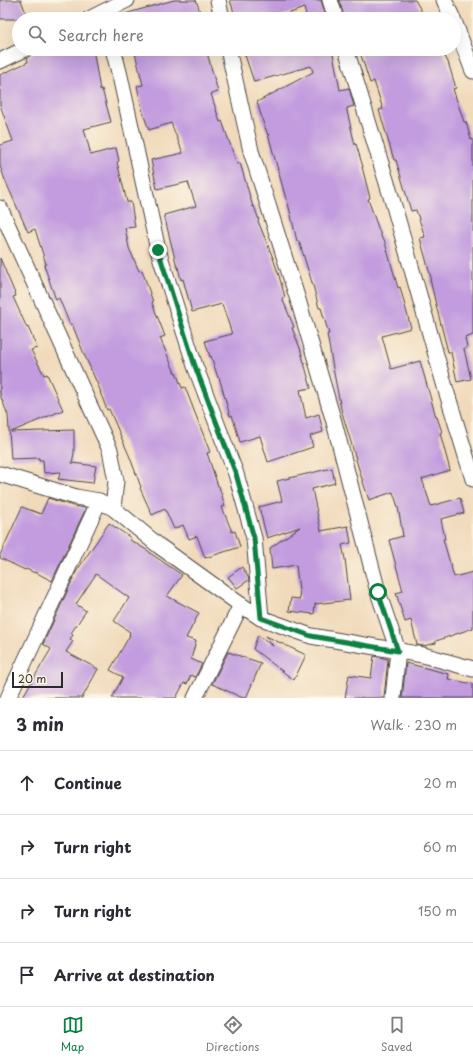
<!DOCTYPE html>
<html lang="en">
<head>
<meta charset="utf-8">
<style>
  body { margin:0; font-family:"Playpen Sans",sans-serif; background:#f2f2f3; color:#2b2b33 }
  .scale { position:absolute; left:12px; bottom:10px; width:51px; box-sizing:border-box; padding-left:4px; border:2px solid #2b2b2b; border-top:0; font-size:11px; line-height:14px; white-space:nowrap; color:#2b2b2b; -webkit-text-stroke:3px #fcf5e5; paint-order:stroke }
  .stop { position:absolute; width:12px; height:12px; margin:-9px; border:3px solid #0b8043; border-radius:50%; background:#fff }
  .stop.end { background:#0b8043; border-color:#fff; box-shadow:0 1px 4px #0008 }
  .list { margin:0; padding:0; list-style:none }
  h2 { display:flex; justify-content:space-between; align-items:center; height:52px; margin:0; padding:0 16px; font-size:17px }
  h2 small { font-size:13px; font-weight:400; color:#7c7c81 }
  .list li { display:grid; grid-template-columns:26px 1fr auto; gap:12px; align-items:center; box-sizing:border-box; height:64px; padding:0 16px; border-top:1px solid #e1e1e2 }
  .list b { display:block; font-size:15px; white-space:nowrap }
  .list em { font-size:13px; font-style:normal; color:#7c7c81 }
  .icon { flex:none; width:22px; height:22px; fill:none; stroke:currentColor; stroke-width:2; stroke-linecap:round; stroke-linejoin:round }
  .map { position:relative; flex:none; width:473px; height:698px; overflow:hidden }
  .search { position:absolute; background:#fff; box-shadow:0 4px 16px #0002; left:12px; right:12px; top:12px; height:44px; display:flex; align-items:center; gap:10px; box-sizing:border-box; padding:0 14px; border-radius:22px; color:#7c7c81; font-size:15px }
  .sheet { height:308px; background:#fff }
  nav { display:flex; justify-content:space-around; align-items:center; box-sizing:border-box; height:56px; border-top:1px solid #e1e1e2; background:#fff; font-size:11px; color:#7c7c81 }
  nav a { display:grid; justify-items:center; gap:2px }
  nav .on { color:#0b8043 }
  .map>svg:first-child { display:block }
  .building { fill:#c29cdf }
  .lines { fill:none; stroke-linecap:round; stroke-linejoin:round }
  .street-casing { stroke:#494541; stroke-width:17 }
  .street { stroke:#fff; stroke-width:15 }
  .route { stroke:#0b8043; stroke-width:5 }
</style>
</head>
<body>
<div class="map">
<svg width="473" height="698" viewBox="0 0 473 698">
  <rect width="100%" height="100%" fill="#fcf5e5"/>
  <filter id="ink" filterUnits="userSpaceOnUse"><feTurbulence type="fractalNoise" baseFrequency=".025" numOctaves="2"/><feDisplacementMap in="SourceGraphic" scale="8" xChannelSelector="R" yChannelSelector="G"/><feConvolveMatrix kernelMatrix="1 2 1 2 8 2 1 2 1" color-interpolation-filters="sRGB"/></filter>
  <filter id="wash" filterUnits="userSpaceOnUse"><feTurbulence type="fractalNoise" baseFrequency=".012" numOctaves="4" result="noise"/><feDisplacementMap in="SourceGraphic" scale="16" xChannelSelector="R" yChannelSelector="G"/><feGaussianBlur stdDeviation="0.9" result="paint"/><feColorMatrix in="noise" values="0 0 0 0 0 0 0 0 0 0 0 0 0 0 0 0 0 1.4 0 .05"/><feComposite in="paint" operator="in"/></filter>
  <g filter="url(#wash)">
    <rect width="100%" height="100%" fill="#f1dabb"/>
    <g id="blocks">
      <g class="building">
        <path d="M0 0H21L28 19H0Z"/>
        <path d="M174 0H196L200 12 173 19H122L121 15Z"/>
        <path d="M230 0H321L327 19H307L304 8 274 19H236Z"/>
        <path d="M339 0H415L426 19H345Z"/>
        <path d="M42 49H93L100 90 102 89 111 122 84 129 91 155 116 148 119 161 117 162 127 202H131L135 227 125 228 129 248 139 271 142 270 153 302 152 303 165 336 160 338 175 373 176 372 182 388 185 387 210 452 207 453 218 486H219L225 506 222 507 232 532 235 531 240 547 205 558 197 536 189 539 183 525 174 529 165 509 152 515 140 488 141 487 129 455 109 409 107 410 100 392H101L84 354 72 324 70 325 59 298 56 300 44 265 46 264 35 229 28 232 5 180 0 166V145L13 141 0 105V75L28 62 27 58 33 53Z"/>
        <path d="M134 49H206L218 92 211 94 220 122 222 121 237 164 240 163 253 207 254 206 259 220 258 221 273 258 279 276 285 297 282 298 294 327 292 328 300 348 311 388 300 390 306 418 319 414 323 432 310 436 313 447 268 462 260 436 240 442 232 415 230 416 219 377 218 378 211 356 210 357 205 341 232 334 222 304 192 312 183 279 181 280 178 267H177L164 215 196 206 188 182 157 189 151 160 183 153 171 123 149 130 143 113 137 86 143 85Z"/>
        <path d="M243 49H332L340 90 349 88 354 106 347 108V111L355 145 356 144 363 167H362L370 198 368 199 382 239H384L398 288 400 287 411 328 382 336 391 369 420 361 436 417H437L442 432 440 433 450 470 422 479 431 506 460 498 464 513 441 519 445 539H443L454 577 473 572V628L436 641V643L423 646 417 645 411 620 405 622 396 593 403 591 389 540 403 536 398 507 393 492 369 500 361 476 341 409 333 368 327 334H329L321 308H319L314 289 299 241H297L287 199H286L268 134V135L263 122 257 102 313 72 311 66 254 82Z"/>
        <path d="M359 49H441L448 62 456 88 453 89 464 122H466L471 140 473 139V335L465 338 467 348 464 349 471 379 457 382 451 352H448L436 305 430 279 431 278 420 238 425 237 416 210 411 211 396 160H394L379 110 383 109 374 81 370 83Z"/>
        <path d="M0 258 16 296 13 297 27 328 28 327 37 348 31 350 44 375 47 374 63 410 11 432 74 430V453L72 463 96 466 93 483 58 479 61 472 44 473 43 460H39V458L11 459 8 415 0 395Z"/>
        <path d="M332 468 335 483 312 489 321 531 348 526 351 543 342 545 345 559 350 600 315 604 314 614 289 611 291 598 300 599 296 565 272 569 270 548 300 527 267 538 259 507 282 501 277 481Z"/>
        <path d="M48 498 73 506 86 508 52 581 35 572V573L26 569 25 570 0 558V555L22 507 41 514Z"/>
        <path d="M109 523 131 538 130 540 150 552V553L182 575 167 596 199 613 186 638 196 641 191 659 202 664 195 677 191 675 187 684 184 683 176 698H112L123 677 110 670 130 635H129L130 632 114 621 129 598 96 574 76 604 86 611 71 633 73 635 70 639 73 641 66 652 98 669 82 698H22L51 649 43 644 76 572Z"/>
        <path d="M242 567 248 577 249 580 237 588 228 577Z"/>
        <path d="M258 635 273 646 266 636 306 655 294 680 253 649Z"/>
        <path d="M228 652 261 663 246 698H243L212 684Z"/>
        <path d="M374 656 388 659 384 698H345L349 675 371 678Z"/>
        <path d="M406 663 449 674 448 679 473 684V698H402Z"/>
      </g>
    </g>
  </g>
  <g filter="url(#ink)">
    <use href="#blocks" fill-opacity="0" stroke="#494541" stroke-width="1"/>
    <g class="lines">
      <defs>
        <g id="street">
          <path d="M218 0 222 19"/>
          <path d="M330 0 336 19"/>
          <path d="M444 0 453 19"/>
          <path d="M89 19 127 0"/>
          <path d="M454 21 473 71"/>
          <path d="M113 49 120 76 158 250 195 366 236 474 254 538 261 618"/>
          <path d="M228 49 251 151 298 300 334 422 378 592 398 651 393 698"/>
          <path d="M346 49 394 206 445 387 473 479"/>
          <path d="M0 61 25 49"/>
          <path d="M0 208 110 450 116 481 113 508"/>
          <path d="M0 474 76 497 99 501 113 508 159 546 241 605 261 618 311 636 423 655 473 669"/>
          <path d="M8 698 99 501"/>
          <path d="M195 698 241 605"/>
        </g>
      </defs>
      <use href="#street" class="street-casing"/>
      <use href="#street" class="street"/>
    </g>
  </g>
  <g class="lines" filter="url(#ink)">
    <path class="route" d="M158 250 195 366 236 474 254 538 261 618 311 636 398 651 378 592"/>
  </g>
</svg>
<div class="scale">20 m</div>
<div class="stop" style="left:378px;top:592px"></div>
<div class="stop end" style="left:158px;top:250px"></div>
<div class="search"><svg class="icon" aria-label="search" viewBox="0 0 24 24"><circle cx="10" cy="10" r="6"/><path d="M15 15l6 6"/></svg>Search here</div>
</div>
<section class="sheet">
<h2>3 min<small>Walk · 230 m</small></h2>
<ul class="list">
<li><svg class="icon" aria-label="ahead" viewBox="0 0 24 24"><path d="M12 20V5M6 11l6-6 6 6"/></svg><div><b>Continue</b></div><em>20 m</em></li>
<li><svg class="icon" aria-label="right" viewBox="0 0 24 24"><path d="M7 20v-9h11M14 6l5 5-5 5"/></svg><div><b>Turn right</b></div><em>60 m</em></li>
<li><svg class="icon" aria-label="right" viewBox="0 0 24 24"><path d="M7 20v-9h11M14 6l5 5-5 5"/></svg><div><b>Turn right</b></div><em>150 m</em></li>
<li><svg class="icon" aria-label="arrive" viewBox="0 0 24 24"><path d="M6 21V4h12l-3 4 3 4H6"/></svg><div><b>Arrive at destination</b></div></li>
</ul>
</section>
<nav>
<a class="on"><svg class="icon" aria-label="map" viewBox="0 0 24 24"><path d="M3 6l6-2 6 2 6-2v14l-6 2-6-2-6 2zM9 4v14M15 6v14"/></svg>Map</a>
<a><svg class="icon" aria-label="directions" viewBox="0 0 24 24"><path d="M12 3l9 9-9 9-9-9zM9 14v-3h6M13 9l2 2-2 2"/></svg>Directions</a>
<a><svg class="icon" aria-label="saved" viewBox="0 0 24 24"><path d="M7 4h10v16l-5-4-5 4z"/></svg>Saved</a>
</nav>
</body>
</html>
